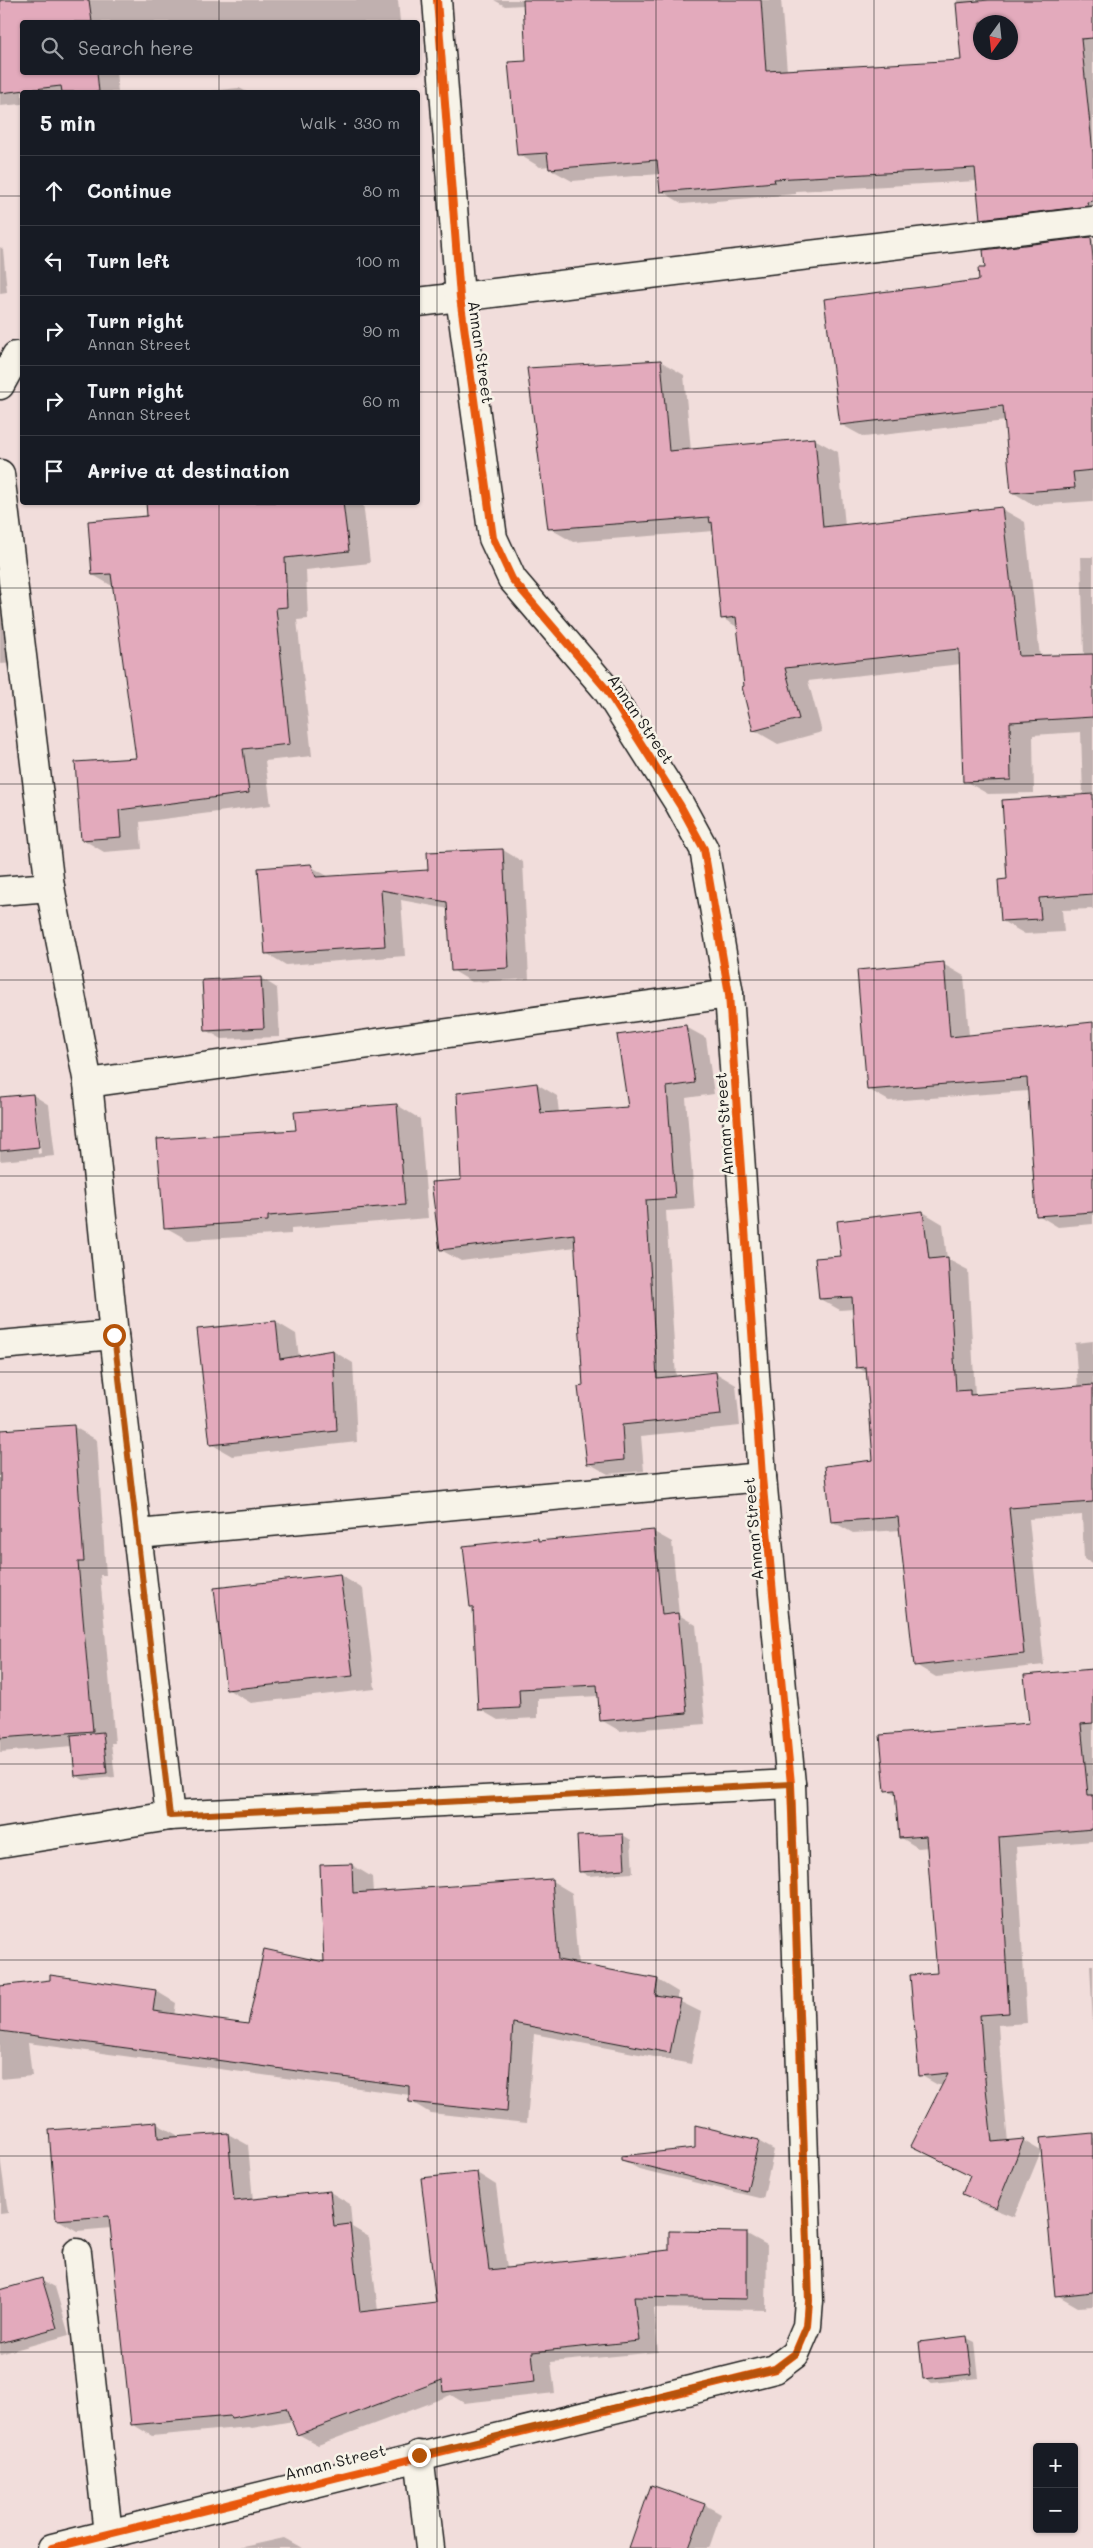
<!DOCTYPE html>
<html lang="en">
<head>
<meta charset="utf-8">
<style>
  body { margin:0; font-family:Mali,sans-serif; background:#242831; color:#f1f3f6 }
  .controls { position:absolute; right:15px; bottom:15px; display:grid; overflow:hidden; border-radius:5px; box-shadow:0 1px 4px #0004 }
  .controls button { width:45px; height:45px; display:grid; place-items:center; padding:0; border:0; border-bottom:1px solid #363941; background:#171b24; color:#f1f3f6; font:25px sans-serif }
  .compass { position:absolute; left:973px; top:15px; width:45px; height:45px; border-radius:50%; background:#171b24; box-shadow:0 1px 4px #0004; rotate:195deg }
  .stop { position:absolute; width:15px; height:15px; margin:-11px; border:4px solid #b45309; border-radius:50%; background:#fff }
  .stop.end { background:#b45309; border-color:#fff; box-shadow:0 1px 5px #0008 }
  .list { margin:0; padding:0; list-style:none }
  h2 { display:flex; justify-content:space-between; align-items:center; height:65px; margin:0; padding:0 20px; font-size:21px }
  h2 small { font-size:16px; font-weight:400; color:#9ea1a6 }
  .list li { display:grid; grid-template-columns:32px 1fr auto; gap:15px; align-items:center; box-sizing:border-box; height:70px; padding:0 20px; border-top:1px solid #363941 }
  .list b { display:block; font-size:19px; white-space:nowrap }
  .list p { margin:0; font-size:16px; white-space:nowrap; color:#9ea1a6 }
  .list em { font-size:16px; font-style:normal; color:#9ea1a6 }
  .icon { flex:none; width:28px; height:28px; fill:none; stroke:currentColor; stroke-width:2; stroke-linecap:round; stroke-linejoin:round }
  .map { position:relative; flex:none; width:1093px; height:2548px; overflow:hidden }
  .search { position:absolute; background:#171b24; box-shadow:0 1px 4px #0004; left:20px; top:20px; width:400px; height:55px; display:flex; align-items:center; gap:12px; box-sizing:border-box; padding:0 18px; border-radius:5px; color:#9ea1a6; font-size:19px }
  .panel { position:absolute; background:#171b24; box-shadow:0 1px 4px #0004; left:20px; top:90px; width:400px; height:415px; border-radius:5px }
  .map>svg:first-child { display:block }
  .shadow { fill:#0003; fill-rule:evenodd }
  .building { fill:#e3aabc; stroke:#1c1c1c; fill-rule:evenodd }
  .lines { fill:none; stroke-linecap:round; stroke-linejoin:round }
  .minor-casing { stroke:#1c1c1c; stroke-width:31 }
  .minor { stroke:#f7f3e8; stroke-width:28 }
  .cycleway-casing { stroke:#f7f3e8; stroke-width:11 }
  .cycleway { stroke:#e8590c; stroke-width:8 }
  .route { stroke:#b45309; stroke-width:6 }
  .grid { fill:none; stroke:#1c1c1c; stroke-width:1; stroke-opacity:0.55 }
  .labels { text-anchor:middle; stroke-width:5; stroke-linejoin:round; paint-order:stroke }
  .street-label { font-size:16px; fill:#1c1c1c; stroke:#f7f3e8 }
</style>
</head>
<body>
<div class="map">
<svg width="1093" height="2548" viewBox="0 0 1093 2548">
  <rect width="100%" height="100%" fill="#f1dddb"/>
  <filter id="ink" filterUnits="userSpaceOnUse"><feTurbulence type="fractalNoise" baseFrequency=".02" numOctaves="2"/><feDisplacementMap in="SourceGraphic" scale="10" xChannelSelector="R" yChannelSelector="G"/><feConvolveMatrix kernelMatrix="1 2 1 2 8 2 1 2 1" color-interpolation-filters="sRGB"/></filter>
  <g filter="url(#ink)">
    <g class="shadow">
      <path d="M0 0H398L400 22H22V72H116L118 92H22V104L0 106Z"/>
      <path d="M494 0H781L787 71 962 61 957 0H1093V220L1003 231 981 218 977 181 796 191V194L683 204 661 191 660 174 572 181 550 169V166L540 167 518 154 528 62 524 5 505 6ZM980 22H1010V52H980Z"/>
      <path d="M239 88 247 92H200Z"/>
      <path d="M1091 238 1093 240V501L1034 505 1012 492 1006 421 864 437 842 425 981 281 986 269Z"/>
      <path d="M0 247 3 249 7 292 0 293Z"/>
      <path d="M660 361 684 375 691 451 814 439 838 452 845 526 1002 509 1025 522 1040 657 1084 655 1081 557H1093V909L1062 910 1064 932 1025 934 1002 921 1008 880 1083 796 1081 732 1033 735 1034 793 988 794 965 781 961 664 808 681 822 732 778 744 754 730 746 687 739 628 722 618 714 531 573 542 549 528Z"/>
      <path d="M147 502H363L370 563 306 570 308 619 297 620 312 756 265 761 271 805 140 822 142 849 104 852 82 839 138 759 114 587 93 575 148 517Z"/>
      <path d="M0 553 17 663 0 664Z"/>
      <path d="M503 850 523 862 529 979 472 982 452 970 449 909 401 900 405 956 286 965 266 953 310 866 331 878 429 871 428 854Z"/>
      <path d="M943 964 964 976 969 1036 1093 1025V1224L1058 1227 1038 1215 1029 1091 889 1101 868 1089Z"/>
      <path d="M261 978 277 988 280 1037 222 1039 206 1030 203 981Z"/>
      <path d="M686 1027 706 1038 714 1094 686 1098 695 1209 666 1211 676 1378 716 1373 736 1385 740 1426 641 1436 644 1471 608 1474 588 1463 576 1247 461 1261 441 1250 463 1181 537 1084 557 1096 559 1113 629 1108Z"/>
      <path d="M33 1095 49 1105 55 1156 0 1161V1099ZM33 1104H35L41 1153 38 1154Z"/>
      <path d="M397 1105 420 1119 428 1218 291 1229V1234L188 1240 165 1227 297 1131 295 1113Z"/>
      <path d="M923 1212 943 1224 947 1259 968 1270 975 1395 1078 1387 1075 1343 1093 1341V1564L1084 1559 1082 1515 1029 1519 1044 1665 936 1677 916 1665 901 1530 853 1533 833 1522 875 1461 867 1373 857 1367 854 1309 840 1310 820 1299 843 1257Z"/>
      <path d="M276 1322 296 1334 299 1357 333 1351 353 1363 357 1442 232 1456 211 1444Z"/>
      <path d="M74 1427 97 1440 106 1575H100L115 1743H111L115 1777 84 1780 76 1776 73 1746 0 1752V1430Z"/>
      <path d="M654 1532 672 1542 679 1615 696 1625 705 1724 620 1731 601 1720 599 1696 538 1699V1718L498 1720 479 1709 474 1608 472 1607 538 1539 542 1542Z"/>
      <path d="M340 1575 363 1589 375 1689 251 1703 227 1689 215 1589Z"/>
      <path d="M1093 1670V1841L1016 1847 1027 2023 998 2025 1002 2081 1008 2142 1024 2141 1041 2151 1014 2217 981 2204 964 2194 971 2176 913 2146 944 2085H938L920 2075 938 1974 929 1847 918 1848 900 1837 897 1796 886 1790 1031 1724Z"/>
      <path d="M623 1835 631 1840 633 1873 588 1876 580 1871Z"/>
      <path d="M352 1865 372 1877 373 1893 552 1881 572 1893 578 1965 658 1980 678 1992 677 2000 701 2012 691 2064 534 2034 527 2123 430 2113 410 2101V2095L28 2043 32 2076 0 2079V1987L51 1981V1976L156 1991 176 2003 174 2016 249 2026 325 1964Z"/>
      <path d="M1090 1965H1093V2026Z"/>
      <path d="M157 2124 177 2135V2138L228 2134 248 2145 253 2201 330 2192 350 2204 352 2227 369 2237 378 2311 437 2305 477 2173 496 2185 507 2269 670 2252 747 2234 767 2245 766 2310 654 2308 658 2352 551 2362 555 2393 464 2403 451 2395 318 2445 298 2434 293 2421 252 2428 249 2427 152 2436 132 2424 111 2228 77 2231 57 2219Z"/>
      <path d="M1093 2134V2306L1078 2307 1057 2295Z"/>
      <path d="M758 2141 774 2150 763 2199 639 2169 622 2160Z"/>
      <path d="M0 2157 8 2213 0 2214Z"/>
      <path d="M42 2280 55 2287 69 2335 0 2354V2291Z"/>
      <path d="M967 2338 975 2342 979 2378 932 2383 925 2379Z"/>
      <path d="M705 2505 721 2514 709 2548H630Z"/>
      <path d="M284 2538 302 2548H239Z"/>
    </g>
    <g class="building">
      <path d="M0 0H89L92 22H22V72H97L99 92H62L61 86 0 93Z"/>
      <path d="M523 0H761L766 71 961 60 956 3 989 0H1093V38L1081 39 1093 153V201L1087 202 1088 206 980 219 975 168 774 179 775 182 660 192 657 160 549 169 547 153 517 155 508 62 526 61ZM980 22H1010V52H980Z"/>
      <path d="M1091 237 1093 258V470L1073 472 1075 488 1011 493 1003 406 840 425 824 299 979 280 978 268H985L983 250Z"/>
      <path d="M661 360 669 451 815 438 823 527 1002 507 1019 656 1093 654V717L1010 722 1011 780 963 782 959 649 785 668 799 719 753 731 742 687 744 686 736 617 721 619 712 522 710 523 709 517 548 529 527 368Z"/>
      <path d="M146 502H343L349 551 285 558 287 607 276 608 290 744 243 749 249 793 119 810 121 837 81 840 75 762 136 758 111 574 92 575 88 521 147 516Z"/>
      <path d="M1093 794V894L1039 898 1041 919 1001 921 998 880 1007 879 1002 800Z"/>
      <path d="M503 849 509 968 451 971 447 902 381 890 385 946 265 954 258 868 311 864 316 877 428 870 427 852Z"/>
      <path d="M944 962 950 1037 1093 1022V1212L1036 1216 1027 1078 867 1090 857 970Z"/>
      <path d="M261 977 264 1028 205 1031 202 980Z"/>
      <path d="M686 1025 695 1083 667 1087 675 1198 646 1200 657 1378 716 1372 721 1415 622 1425 624 1460 587 1464 578 1387 583 1386 574 1234 440 1250 431 1182 461 1180 457 1093 537 1083 541 1113 628 1107 617 1035Z"/>
      <path d="M33 1094 39 1147 0 1151V1097Z"/>
      <path d="M397 1104 405 1205 268 1216V1221L164 1228 157 1139 296 1130 294 1112Z"/>
      <path d="M923 1211 929 1259 948 1257 956 1391 970 1390V1395L1093 1385V1502L1009 1508 1024 1654 914 1666 898 1517 831 1522 825 1466 873 1460 866 1367 856 1368 852 1297 819 1299 815 1258 841 1256 837 1221Z"/>
      <path d="M276 1321 280 1359 333 1350 337 1431 210 1445 197 1329Z"/>
      <path d="M74 1425 84 1562H78L93 1731 0 1738V1430Z"/>
      <path d="M654 1530 662 1615 678 1613 687 1713 600 1721 597 1685 519 1689 520 1708 478 1710 473 1607H470L463 1546 538 1538V1541Z"/>
      <path d="M340 1574 353 1676 226 1690 214 1588Z"/>
      <path d="M1093 1669V1723L1081 1724 1088 1795H1093V1829L999 1837 1009 2013 980 2015 984 2070 992 2142 1024 2139 996 2208 962 2194 970 2175 911 2146 948 2073 919 2076 910 1975 937 1973 926 1836 899 1838 895 1790 885 1791 880 1735 1029 1723 1024 1675Z"/>
      <path d="M103 1732 107 1773 75 1776 71 1735Z"/>
      <path d="M623 1834 625 1869 579 1872 577 1836Z"/>
      <path d="M352 1864 353 1893 552 1879 558 1960 658 1979 655 1995 681 1999 670 2053 513 2023 507 2112 409 2102V2086L0 2031V1986L50 1980V1975L156 1990 153 2011 248 2024 264 1949 324 1962 320 1865Z"/>
      <path d="M157 2122 158 2138 228 2133 234 2201 330 2191 334 2226 350 2224 360 2312 436 2303 421 2178 477 2172 489 2270 669 2250V2231L747 2232V2299L634 2297 639 2341 532 2352 535 2382 443 2392 442 2380 297 2435 286 2408 231 2418 230 2416 131 2425 109 2216 56 2220 49 2130Z"/>
      <path d="M695 2125 759 2140 747 2191 621 2160V2156L695 2148Z"/>
      <path d="M1093 2133V2292L1055 2296 1040 2138Z"/>
      <path d="M42 2278 57 2328 0 2343V2290Z"/>
      <path d="M967 2336 972 2374 923 2379 919 2342Z"/>
      <path d="M651 2485 705 2504 689 2548H629Z"/>
    </g>
    <g class="lines">
      <defs>
        <g id="minor">
          <path d="M418 302 1093 221"/>
          <path d="M0 385 16 356"/>
          <path d="M0 474 50 887 88 1083 114 1335 170 1816"/>
          <path d="M0 891 50 887"/>
          <path d="M88 1083 729 994"/>
          <path d="M0 1345 114 1335"/>
          <path d="M138 1534 762 1477"/>
          <path d="M0 1843 170 1816 791 1784"/>
          <path d="M77 2253 108 2534"/>
          <path d="M419 2455 430 2548"/>
          <path d="M52 2548 775 2369 795 2354 807 2326 809 2301 791 1784 762 1477 729 994 704 849 680 805 607 690 512 579 493 538 460 297 437 0"/>
        </g>
      </defs>
      <use href="#minor" class="minor-casing"/>
      <use href="#minor" class="minor"/>
      <defs>
        <path id="cycleway" d="M52 2548 775 2369 795 2354 807 2326 809 2301 791 1784 762 1477 729 994 704 849 680 805 607 690 512 579 493 538 460 297 437 0"/>
      </defs>
      <use href="#cycleway" class="cycleway-casing"/>
      <use href="#cycleway" class="cycleway"/>
    </g>
  </g>
  <g class="lines" filter="url(#ink)">
    <path class="route" d="M114 1335 170 1816 791 1784 809 2301 807 2326 795 2354 775 2369 419 2455"/>
  </g>
  <path class="grid" d="M219 0V22M437 0V2548M656 0V2548M874 0V2548M219 72V92M0 196H22M418 196H1093M0 392H22M418 392H1093M219 502V2548M0 588H1093M0 784H1093M0 980H1093M0 1176H1093M0 1372H1093M0 1568H1093M0 1764H1093M0 1960H1093M0 2156H1093M0 2352H1093"/>
  <g class="labels">
    <g class="street-label">
      <text transform="translate(481 352) rotate(82)" y="6">Annan Street</text>
      <text transform="translate(641 719) rotate(56)" y="6">Annan Street</text>
      <text transform="translate(724 1124) rotate(-94)" y="6">Annan Street</text>
      <text transform="translate(753 1529) rotate(-95)" y="6">Annan Street</text>
      <text transform="translate(335 2462) rotate(-14)" y="6">Annan Street</text>
    </g>
  </g>
</svg>
<div class="controls">
<button>+</button>
<button>−</button>
</div>
<svg class="compass" viewBox="-18 -18 36 36"><path d="M0-13l5 13h-10z" fill="#e53935"/><path d="M0 13l5-13h-10z" fill="#9ea1a6"/></svg>
<div class="stop" style="left:114px;top:1335px"></div>
<div class="stop end" style="left:419px;top:2455px"></div>
<div class="search"><svg class="icon" aria-label="search" viewBox="0 0 24 24"><circle cx="10" cy="10" r="6"/><path d="M15 15l6 6"/></svg>Search here</div>
<section class="panel">
<h2>5 min<small>Walk · 330 m</small></h2>
<ul class="list">
<li><svg class="icon" aria-label="ahead" viewBox="0 0 24 24"><path d="M12 20V5M6 11l6-6 6 6"/></svg><div><b>Continue</b></div><em>80 m</em></li>
<li><svg class="icon" aria-label="left" viewBox="0 0 24 24"><path d="M17 20v-9H6M10 6l-5 5 5 5"/></svg><div><b>Turn left</b></div><em>100 m</em></li>
<li><svg class="icon" aria-label="right" viewBox="0 0 24 24"><path d="M7 20v-9h11M14 6l5 5-5 5"/></svg><div><b>Turn right</b><p>Annan Street</p></div><em>90 m</em></li>
<li><svg class="icon" aria-label="right" viewBox="0 0 24 24"><path d="M7 20v-9h11M14 6l5 5-5 5"/></svg><div><b>Turn right</b><p>Annan Street</p></div><em>60 m</em></li>
<li><svg class="icon" aria-label="arrive" viewBox="0 0 24 24"><path d="M6 21V4h12l-3 4 3 4H6"/></svg><div><b>Arrive at destination</b></div></li>
</ul>
</section>
</div>
</body>
</html>
